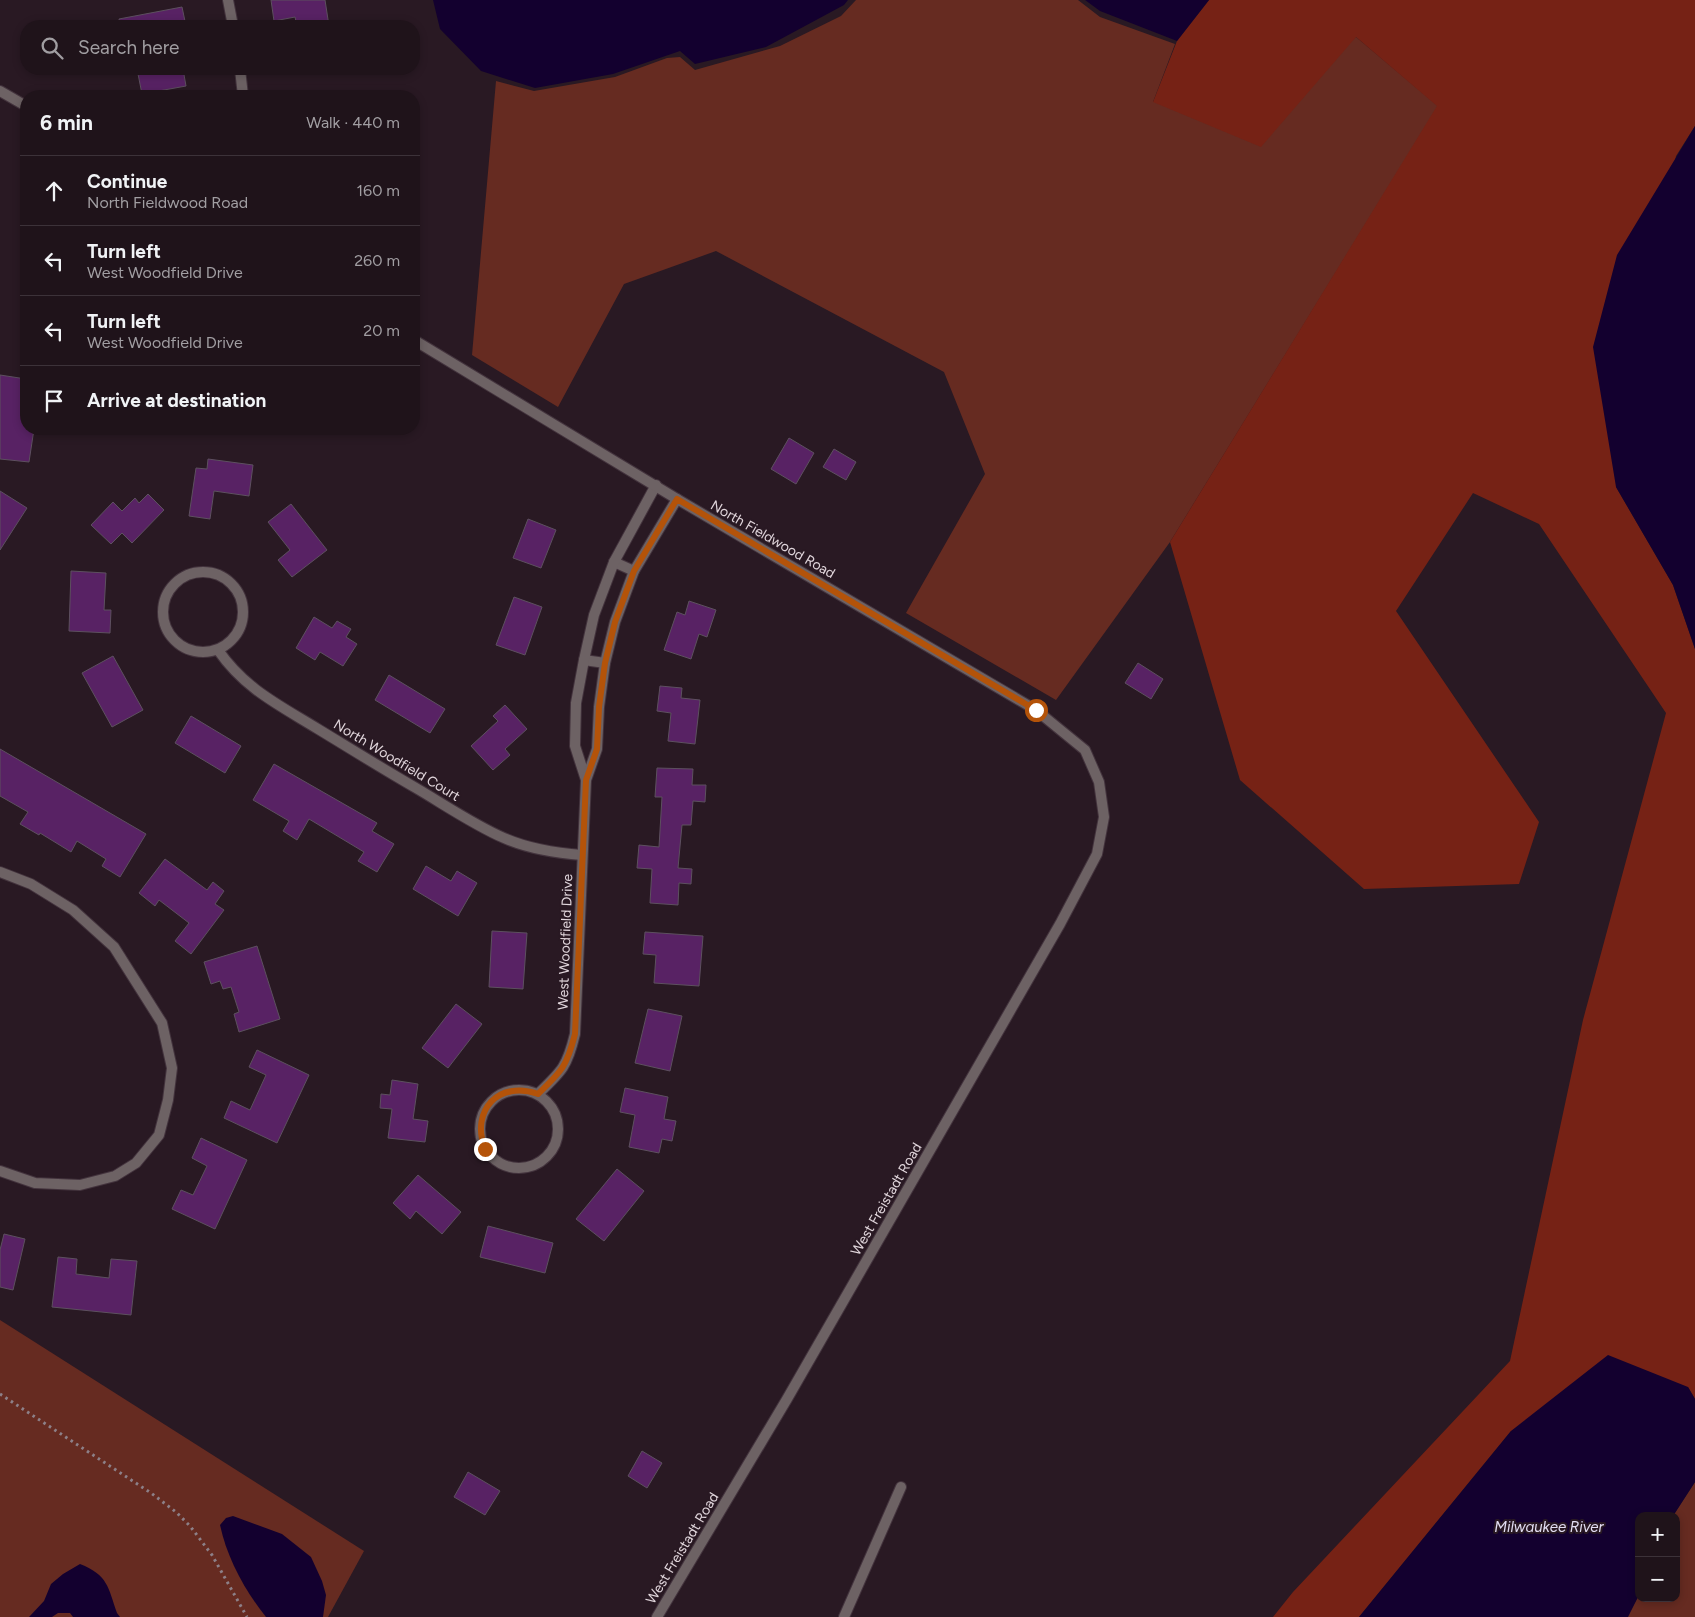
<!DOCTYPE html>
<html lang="en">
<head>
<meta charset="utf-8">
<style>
  body { margin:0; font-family:Figtree,sans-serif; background:#271c23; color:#f1f3f6 }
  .controls { position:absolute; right:15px; bottom:15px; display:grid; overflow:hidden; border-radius:10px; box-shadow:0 2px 8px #0003 }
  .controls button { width:45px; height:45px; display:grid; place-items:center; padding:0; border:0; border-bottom:1px solid #3c3239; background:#1f131a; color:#f1f3f6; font:25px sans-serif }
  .stop { position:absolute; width:15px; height:15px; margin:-11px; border:4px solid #b45309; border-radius:50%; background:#fff }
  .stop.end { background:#b45309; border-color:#fff; box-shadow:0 1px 5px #0008 }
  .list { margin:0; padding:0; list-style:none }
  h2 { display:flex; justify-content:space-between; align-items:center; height:65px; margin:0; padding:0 20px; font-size:21px }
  h2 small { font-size:16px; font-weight:400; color:#a19ea2 }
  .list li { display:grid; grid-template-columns:32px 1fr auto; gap:15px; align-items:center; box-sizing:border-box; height:70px; padding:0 20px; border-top:1px solid #3c3239 }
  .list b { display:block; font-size:19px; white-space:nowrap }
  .list p { margin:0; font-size:16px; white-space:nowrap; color:#a19ea2 }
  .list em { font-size:16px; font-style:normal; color:#a19ea2 }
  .icon { flex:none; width:28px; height:28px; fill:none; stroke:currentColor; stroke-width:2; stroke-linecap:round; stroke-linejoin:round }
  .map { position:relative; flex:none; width:1695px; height:1617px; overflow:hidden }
  .search { position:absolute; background:#1f131a; box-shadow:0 2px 8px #0003; left:20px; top:20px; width:400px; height:55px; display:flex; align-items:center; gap:12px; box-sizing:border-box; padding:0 18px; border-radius:20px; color:#a19ea2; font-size:19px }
  .panel { position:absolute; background:#1f131a; box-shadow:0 2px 8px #0003; left:20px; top:90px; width:400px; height:345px; border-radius:20px }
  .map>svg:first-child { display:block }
  .green { fill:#662b21 }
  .forest { fill:#762215 }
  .water { fill:#13002f }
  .building { fill:#582264; stroke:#5d505f }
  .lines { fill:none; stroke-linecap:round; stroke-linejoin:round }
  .minor-casing { stroke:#43333d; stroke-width:12 }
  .tertiary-casing { stroke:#43333d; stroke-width:12 }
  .path { stroke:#8d8088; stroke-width:3; stroke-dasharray:2.5 4; stroke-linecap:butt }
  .minor { stroke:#6d6264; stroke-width:10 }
  .tertiary { stroke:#6d6264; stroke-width:10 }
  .route { stroke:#b45309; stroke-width:6 }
  .labels { text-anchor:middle; stroke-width:4; stroke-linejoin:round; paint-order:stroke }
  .street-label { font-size:14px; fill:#e1d6dc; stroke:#291923 }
  .water-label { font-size:15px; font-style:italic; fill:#e3def3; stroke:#291923 }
</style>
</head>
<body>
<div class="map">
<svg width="1695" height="1617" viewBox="0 0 1695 1617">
  <rect width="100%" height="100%" fill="#291923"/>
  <g class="green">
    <path d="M856 0H1078L1100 17 1175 44 1153 102 1356 37 1438 106 1170 542 1056 700 906 613 985 474 944 372 716 251 624 284 558 407 472 355 496 81 534 91 615 77 667 58 680 57 695 70 780 46 841 16Z"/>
    <path d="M0 1320 364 1551 328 1617H0Z"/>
    <path d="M1695 1482V1617H1627L1639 1595V1598H1676V1516H1673Z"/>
  </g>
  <path class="forest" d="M1209 0H1695V126L1676 156 1616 487 1673 585 1695 649V1399L1688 1387 1511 1431 1359 1617H1273L1293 1592 1510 1361 1583 1020 1666 713 1539 524 1473 493 1396 611 1539 822 1519 884 1364 889 1240 780 1170 542 1437 106 1356 37 1261 147 1153 102 1177 41Z"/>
  <g class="water">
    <path d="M433 0H848L844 5 766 47 695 64 680 51 613 74 535 88 481 71 440 29Z"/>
    <path d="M1085 0H1209L1177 41 1100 11Z"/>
    <path d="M1695 126V649L1673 585 1616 487 1593 347 1617 255Z"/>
    <path d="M1608 1355 1688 1387 1695 1399V1482L1673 1516H1639V1595L1628 1617H1359L1511 1431Z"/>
    <path d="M233 1516 282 1534 311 1557 322 1581 326 1595 323 1617H266C245 1591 227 1558 220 1525L226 1518Z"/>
    <path d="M80 1564C108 1575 108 1587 117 1613L120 1617H73L70 1613H58L52 1617H29L44 1601 51 1584 63 1574Z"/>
  </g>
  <g class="building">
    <path d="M271 0H325L329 26H297L295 17 274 21Z"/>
    <path d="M182 7 186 26H120L119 19Z"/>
    <path d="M137 69H183L186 86 142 94Z"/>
    <path d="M0 375 26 379V429H34L29 462 0 459Z"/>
    <path d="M789 438 814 453 796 484 771 469Z"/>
    <path d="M834 449 856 462 846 480 823 467Z"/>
    <path d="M208 459 253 465 249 496 214 491 210 519 189 516 196 468 207 469Z"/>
    <path d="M0 491 27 508 0 550Z"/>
    <path d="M148 494 164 510 132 543 122 533 111 544 91 525 113 502 122 511 135 498 139 503Z"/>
    <path d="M291 504 327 550 292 577 278 560 290 550 268 522Z"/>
    <path d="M528 519 556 530 541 568 513 558Z"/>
    <path d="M71 571 106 573 104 610H111L110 633 69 631Z"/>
    <path d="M514 597 542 607 525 655 496 645Z"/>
    <path d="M689 601 716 610 707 637 699 634 691 659 664 650 677 612 685 615Z"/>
    <path d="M314 617 332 628 337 621 351 629 346 637 357 644 343 666 320 652 315 660 296 648Z"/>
    <path d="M113 656 143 710 112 727 82 673Z"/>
    <path d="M1138 663 1163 679 1151 699 1125 683Z"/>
    <path d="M389 675 445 709 430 733 375 700Z"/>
    <path d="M660 686 682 688 681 698 700 700 695 744 668 741 671 713 657 711Z"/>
    <path d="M505 705 527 729 505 749 510 755 493 770 471 746 498 721 493 716Z"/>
    <path d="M191 716 241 746 225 773 175 743Z"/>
    <path d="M0 749 146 834 120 877 102 866 106 859 77 841 71 852 40 833 39 835 20 824 28 812 0 796Z"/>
    <path d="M274 764 377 823 372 831 394 844 377 872 358 861 364 852 309 819 297 840 283 831 289 821 253 800Z"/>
    <path d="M657 768 693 769 692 785H706L705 802 693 801 691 825H682L678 868 692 869 691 884 679 883 678 905 650 903 652 869 637 868 639 845 659 847 662 797H655Z"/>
    <path d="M165 859 207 890 213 882 224 891 215 904 224 910 191 954 175 941 189 923 159 900 155 906 139 893Z"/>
    <path d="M426 866 451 881 457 871 477 883 458 916 413 889Z"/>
    <path d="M492 931 527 933 523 989 489 987Z"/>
    <path d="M645 932 703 936 699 986 654 983 656 955 643 954Z"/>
    <path d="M257 946 280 1019 239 1032 234 1014 239 1012 231 987 223 989 220 981 211 984 204 962Z"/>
    <path d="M456 1004 482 1024 448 1068 422 1048Z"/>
    <path d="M648 1009 682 1016 670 1071 635 1063Z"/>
    <path d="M257 1050 309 1075 277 1143 224 1118 231 1101 250 1110 266 1075 249 1067Z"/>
    <path d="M392 1080 418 1084 413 1119 428 1121 425 1142 388 1138 392 1109 380 1108 381 1094 390 1095Z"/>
    <path d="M625 1088 668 1097 664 1119 676 1121 672 1141 662 1139 659 1153 629 1147 635 1115 620 1112Z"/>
    <path d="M201 1138 247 1160 215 1229 172 1209 181 1190 193 1195 207 1166 192 1158Z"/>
    <path d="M617 1169 644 1191 604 1241 576 1219Z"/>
    <path d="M418 1175 461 1212 442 1234 416 1211 410 1219 393 1203Z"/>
    <path d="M488 1226 553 1243 545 1273 480 1257Z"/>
    <path d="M4 1234 25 1239 13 1290 0 1287V1250Z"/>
    <path d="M58 1257 77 1259 76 1274 109 1278 111 1259 137 1261 131 1315 52 1307Z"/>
    <path d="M642 1451 662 1463 647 1488 628 1476Z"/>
    <path d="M468 1472 500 1491 485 1515 454 1497Z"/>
  </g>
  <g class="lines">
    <defs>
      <g id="minor">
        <path d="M228 0 233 26"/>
        <path d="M240 69 243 96"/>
        <path d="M614 562 634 571"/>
        <circle cx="203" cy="612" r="40"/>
        <path d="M218 650C245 689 279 705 318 729 351 749 383 769 416 788 445 805 474 825 504 838 529 849 555 853 582 855"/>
        <path d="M584 660 605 663"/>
        <path d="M586 780 575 746 576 703 584 660 594 615 614 562 656 485"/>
        <path d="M0 872 31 884 73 910 114 947 162 1023 172 1068 168 1100 159 1135 136 1163 115 1176 80 1185 35 1183 0 1171"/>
        <circle cx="519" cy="1129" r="39"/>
        <path d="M538 1094C562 1071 567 1067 575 1034L586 780 597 749 599 707 605 663 615 622 634 571 677 499"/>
        <path d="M844 1617 901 1487"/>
      </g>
      <g id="tertiary">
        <path d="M0 91 26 106"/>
        <path d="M414 340 677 499 1036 710 1085 750 1099 782 1104 817 1097 854 1060 924 787 1399 657 1617"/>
      </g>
    </defs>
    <use href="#minor" class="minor-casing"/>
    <use href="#tertiary" class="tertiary-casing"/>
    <path class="path" d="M0 1394 151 1493 176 1512 190 1526 212 1555 247 1617"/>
    <use href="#minor" class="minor"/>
    <use href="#tertiary" class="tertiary"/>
  </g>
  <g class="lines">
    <path class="route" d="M485 1149C470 1110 499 1080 538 1094 562 1071 567 1066 575 1034L586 780 597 749 599 707 605 663 615 622 634 571 677 499 1036 710"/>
  </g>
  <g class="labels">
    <g class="street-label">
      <text transform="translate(773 539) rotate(30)" y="5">North Fieldwood Road</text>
      <text transform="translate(397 760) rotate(31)" y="5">North Woodfield Court</text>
      <text transform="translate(565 942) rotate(-88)" y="5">West Woodfield Drive</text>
      <text transform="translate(886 1199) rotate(-60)" y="5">West Freistadt Road</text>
      <text transform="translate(682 1548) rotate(-59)" y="5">West Freistadt Road</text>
    </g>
    <g class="water-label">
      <text x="1549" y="1532">Milwaukee River</text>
    </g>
  </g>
</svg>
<div class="controls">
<button>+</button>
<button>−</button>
</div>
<div class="stop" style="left:1036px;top:710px"></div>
<div class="stop end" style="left:485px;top:1149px"></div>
<div class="search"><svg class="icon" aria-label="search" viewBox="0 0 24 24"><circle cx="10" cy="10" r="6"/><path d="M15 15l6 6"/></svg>Search here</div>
<section class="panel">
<h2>6 min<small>Walk · 440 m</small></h2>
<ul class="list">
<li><svg class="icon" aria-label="ahead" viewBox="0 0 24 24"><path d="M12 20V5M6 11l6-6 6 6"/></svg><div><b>Continue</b><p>North Fieldwood Road</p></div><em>160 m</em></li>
<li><svg class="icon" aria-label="left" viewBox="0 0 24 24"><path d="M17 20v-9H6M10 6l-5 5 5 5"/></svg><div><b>Turn left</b><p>West Woodfield Drive</p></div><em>260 m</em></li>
<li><svg class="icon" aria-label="left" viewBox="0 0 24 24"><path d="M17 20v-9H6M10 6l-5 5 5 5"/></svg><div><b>Turn left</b><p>West Woodfield Drive</p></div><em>20 m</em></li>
<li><svg class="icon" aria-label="arrive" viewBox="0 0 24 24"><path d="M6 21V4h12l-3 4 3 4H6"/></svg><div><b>Arrive at destination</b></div></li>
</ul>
</section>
</div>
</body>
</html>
